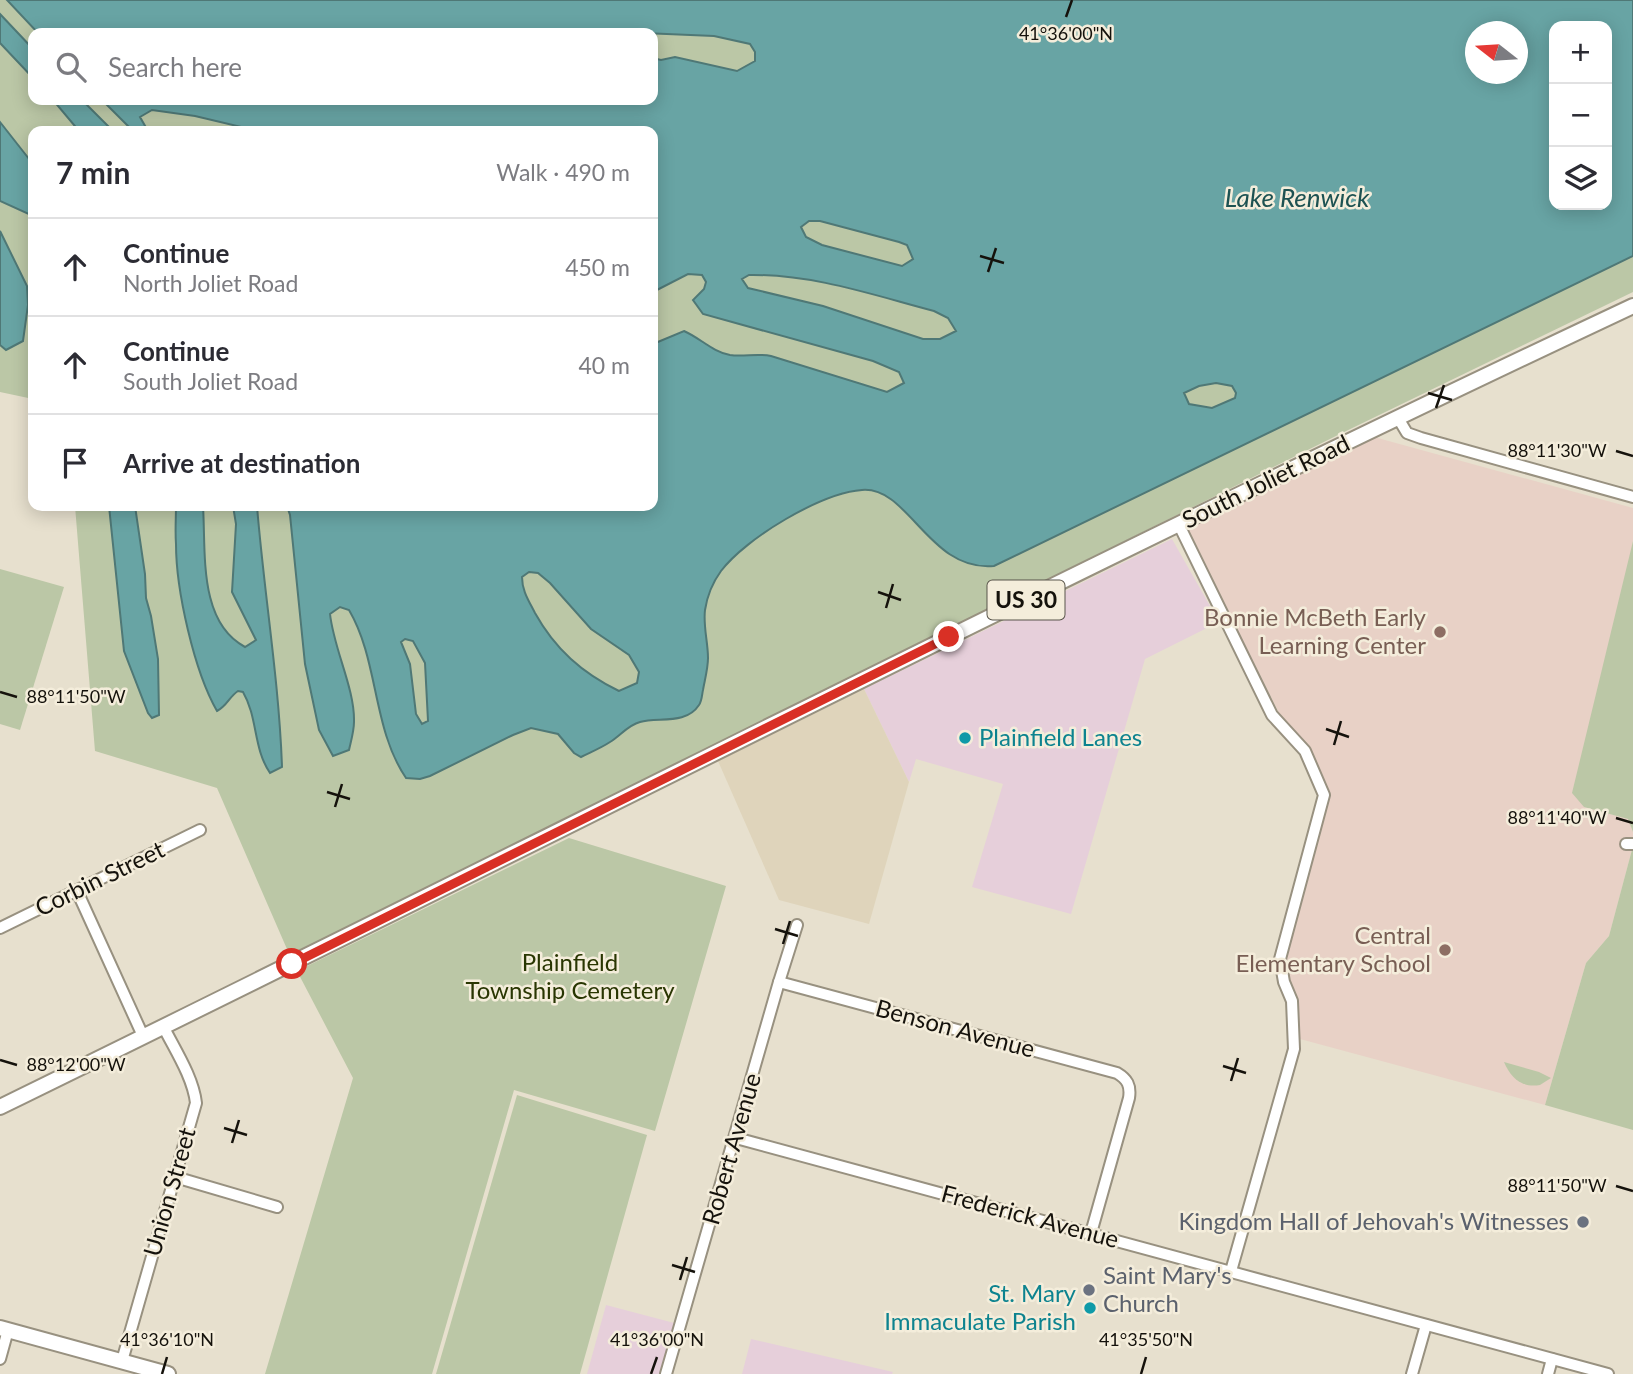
<!DOCTYPE html>
<html lang="en">
<head>
<meta charset="utf-8">
<style>
  body { margin:0; font-family:Lato,sans-serif; background:#f7f7f7; color:#2b2b33 }
  .controls { position:absolute; right:21px; top:21px; display:grid; overflow:hidden; border-radius:14px; box-shadow:0 4px 18px #0003 }
  .controls button { width:63px; height:63px; display:grid; place-items:center; padding:0; border:0; border-bottom:2px solid #e1e1e2; background:#fff; color:#2b2b33; font:35px sans-serif }
  .compass { position:absolute; left:1465px; top:21px; width:63px; height:63px; border-radius:50%; background:#fff; box-shadow:0 4px 18px #0003; rotate:287deg }
  .stop { position:absolute; width:21px; height:21px; margin:-16px; border:5px solid #d93025; border-radius:50%; background:#fff }
  .stop.end { background:#d93025; border-color:#fff; box-shadow:0 2px 7px #0008 }
  .list { margin:0; padding:0; list-style:none }
  h2 { display:flex; justify-content:space-between; align-items:center; height:91px; margin:0; padding:0 28px; font-size:30px }
  h2 small { font-size:23px; font-weight:400; color:#7c7c81 }
  .list li { display:grid; grid-template-columns:46px 1fr auto; gap:21px; align-items:center; box-sizing:border-box; height:98px; padding:0 28px; border-top:2px solid #e1e1e2 }
  .list b { display:block; font-size:26px; white-space:nowrap }
  .list p { margin:0; font-size:23px; white-space:nowrap; color:#7c7c81 }
  .list em { font-size:23px; font-style:normal; color:#7c7c81 }
  .icon { flex:none; width:38px; height:38px; fill:none; stroke:currentColor; stroke-width:2; stroke-linecap:round; stroke-linejoin:round }
  .map { position:relative; flex:none; width:1633px; height:1374px; overflow:hidden }
  .search { position:absolute; background:#fff; box-shadow:0 4px 18px #0003; left:28px; top:28px; width:630px; height:77px; display:flex; align-items:center; gap:18px; box-sizing:border-box; padding:0 24px; border-radius:14px; color:#7c7c81; font-size:26px }
  .panel { position:absolute; background:#fff; box-shadow:0 4px 18px #0003; left:28px; top:126px; width:630px; height:385px; border-radius:14px }
  .map>svg:first-child { display:block }
  .commercial { fill:#e6cfda }
  .built { fill:#dfd4bb }
  .education { fill:#e8d1c6 }
  .green { fill:#bbc7a6; fill-rule:evenodd }
  .water { fill:#68a4a4; stroke:#4f7876; stroke-width:2; fill-rule:evenodd }
  .lines { fill:none; stroke-linecap:round; stroke-linejoin:round }
  .minor-casing { stroke:#989180; stroke-width:14 }
  .major-casing { stroke:#989180; stroke-width:18 }
  .minor { stroke:#fff; stroke-width:10 }
  .major { stroke:#fff; stroke-width:14 }
  .route { stroke:#d93025; stroke-width:9 }
  .ticks { fill:none; stroke:#15120c; stroke-width:2.5 }
  .education-dot { fill:#8d6e63; stroke:#f4eddb; stroke-width:2.5 }
  .culture-dot { fill:#0f9aa8; stroke:#f4eddb; stroke-width:2.5 }
  .worship-dot { fill:#6b7280; stroke:#f4eddb; stroke-width:2.5 }
  .labels { text-anchor:middle; stroke-width:5; stroke-linejoin:round; paint-order:stroke }
  .shield { fill:#f4eddb; stroke:#58544a; stroke-width:2 }
  .shield-label { font-size:23px; font-weight:bold; fill:#15120c }
  .street-label { font-size:24px; fill:#15120c; stroke:#f4eddb }
  .education-label { font-size:24px; fill:#785e54; stroke:#f4eddb; text-anchor:end }
  .culture-label { font-size:24px; fill:#0d838f; stroke:#f4eddb; text-anchor:start }
  .park-label { font-size:24px; fill:#293602; stroke:#f4eddb }
  .worship-label { font-size:24px; fill:#5b616d; stroke:#f4eddb; text-anchor:end }
  .water-label { font-size:26px; font-style:italic; fill:#1d5252; stroke:#f4eddb }
  .ticks-label { font-size:18px; text-anchor:middle; fill:#15120c; stroke:#f4eddb; stroke-width:5; stroke-linejoin:round; paint-order:stroke }
</style>
</head>
<body>
<div class="map">
<svg width="1633" height="1374" viewBox="0 0 1633 1374">
  <rect width="100%" height="100%" fill="#e7e0ce"/>
  <g class="commercial">
    <path d="M1172 539 1219 622 1145 659 1071 914 972 887 1003 784 916 759 909 782 864 689Z"/>
    <path d="M606 1305 678 1324 664 1374H587Z"/>
    <path d="M751 1339 893 1372 892 1374H742Z"/>
  </g>
  <path class="built" d="M864 689 909 782 869 924 779 900 718 761Z"/>
  <path class="education" d="M1374 437 1633 508V541L1584 807 1628 819 1633 832V846L1609 936 1586 963 1545 1105 1300 1039 1296 1000 1284 958 1320 831 1327 787 1310 749 1281 717 1187 529Z"/>
  <g class="green">
    <path d="M0 0H1633V292L1340 434 290 956 217 788 95 751 75 506H653V131H33V399L0 392ZM1554 26H1607V205H1554ZM1476 32H1518V74H1476ZM33 33H653V100H33Z"/>
    <path d="M1633 541V832L1628 819 1584 807 1572 793Z"/>
    <path d="M0 569 64 587 20 730 0 724Z"/>
    <path d="M569 838 726 886 655 1131 514 1090 432 1374H265L353 1078 297 971Z"/>
    <path d="M1633 846V1130L1545 1105 1586 963 1609 936Z"/>
    <path d="M1504 1062 1539 1072 1551 1078 1540 1085C1521 1088 1511 1078 1504 1062Z"/>
    <path d="M517 1095 647 1135 580 1374H436Z"/>
  </g>
  <g class="water">
    <path d="M7 0H1633V256L994 566C929 572 909 486 862 490 821 493 746 538 721 571 713 582 707 597 705 610 703 626 708 642 708 658 708 668 705 679 703 690 702 694 702 701 699 705 686 725 659 717 640 722 628 725 620 736 610 742 601 748 591 752 581 757L574 753 558 734 531 728 513 735 430 776 420 779 406 778C372 728 379 661 349 610L340 607 330 614C334 650 355 689 354 722 354 731 351 741 349 750L333 756 319 730 305 664 290 515 287 506H653V344L684 331C700 338 713 352 730 355 744 357 757 353 771 356L887 392 904 383 899 372 873 361 703 314 693 300 704 289 706 282 702 275 688 274 653 292V131H258L195 116 152 110 140 117 148 131H133L102 100H653V58L661 60 675 57 737 71 755 61V52L750 44 714 36 643 33H38ZM1607 26V205H1554V26ZM1476 32H1518V74H1476ZM809 221H820L899 242 907 245 913 259 902 266 822 245 806 237 801 227ZM749 275C813 274 873 295 934 311L948 318 956 331 940 339H923L823 306 748 288 742 279ZM1216 383 1232 386 1236 393 1235 398 1212 408 1189 404 1184 393 1199 386ZM529 572 538 573 550 583 591 629 629 655 639 672 637 683 619 691C582 673 555 649 535 613 529 601 522 591 522 577ZM405 639 413 641 425 663 428 721 422 724 416 714 410 664 401 642Z"/>
    <path d="M0 14 33 49V78L0 43Z"/>
    <path d="M53 100H82L113 131H79Z"/>
    <path d="M0 122 33 164V216L0 201Z"/>
    <path d="M0 231 27 286 28 305 23 341 6 350 0 345Z"/>
    <path d="M109 506H135L145 574 146 598 151 616 158 659 159 715 152 718 148 713 124 651Z"/>
    <path d="M176 506H203C206 552 198 622 245 647L256 640 232 592 236 524 233 506H257C264 593 279 680 282 767L270 773C253 748 258 718 243 692L238 691C229 697 227 706 217 711 194 671 176 590 176 544 175 531 176 518 176 506Z"/>
  </g>
  <g class="lines">
    <defs>
      <g id="minor">
        <path d="M1398 418 1407 433 1421 438 1633 497"/>
        <path d="M1179 525 1272 715 1305 751 1324 795 1280 959 1284 982 1292 1001 1294 1049 1231 1271"/>
        <path d="M1626 844H1633"/>
        <path d="M77 891 143 1036"/>
        <path d="M0 928 200 830"/>
        <path d="M779 982 1117 1073C1127 1079 1131 1085 1129 1098L1091 1233"/>
        <path d="M736 1138 1608 1374"/>
        <path d="M175 1177 277 1207"/>
        <path d="M0 1359 8 1330"/>
        <path d="M122 1361 196 1103C193 1077 175 1050 163 1026"/>
        <path d="M666 1374 779 982 797 925"/>
        <path d="M1412 1374 1426 1325"/>
        <path d="M1548 1374 1552 1359"/>
      </g>
      <g id="major">
        <path d="M0 1107C544 841 1084 564 1633 306"/>
        <path d="M0 1328 168 1374"/>
      </g>
    </defs>
    <use href="#minor" class="minor-casing"/>
    <use href="#major" class="major-casing"/>
    <use href="#minor" class="minor"/>
    <use href="#major" class="major"/>
  </g>
  <g class="lines">
    <path class="route" d="M292 964 949 637"/>
  </g>
  <path class="ticks" d="M1066 17 1072 0M980 256 1004 263M988 272 996 248M1428 393 1452 400M1436 408 1444 385M1616 451 1633 456M878 592 901 600M886 608 893 584M0 692 17 697M1326 729 1349 737M1334 745 1341 721M327 792 350 799M335 807 342 784M1616 818 1633 823M775 929 798 936M783 944 790 921M0 1060 17 1065M1223 1066 1246 1073M1231 1081 1238 1058M224 1128 247 1135M232 1143 239 1120M1616 1186 1633 1191M672 1265 695 1272M680 1280 687 1257M162 1374 167 1357M651 1374 657 1357M1141 1374 1146 1357"/>
  <g class="education-dot">
    <circle cx="1440" cy="632" r="7"/>
    <circle cx="1445" cy="950" r="7"/>
  </g>
  <g class="culture-dot">
    <circle cx="965" cy="738" r="7"/>
    <circle cx="1090" cy="1308" r="7"/>
  </g>
  <g class="worship-dot">
    <circle cx="1583" cy="1222" r="7"/>
    <circle cx="1089" cy="1290" r="7"/>
  </g>
  <g class="labels">
    <rect class="shield" x="987.5" y="580.5" width="77" height="39" rx="5"/>
    <g class="shield-label">
      <text x="1026" y="608">US 30</text>
    </g>
    <g class="street-label">
      <text transform="translate(1266 482) rotate(-26)" y="8">South Joliet Road</text>
      <text transform="translate(100 879) rotate(-26)" y="8">Corbin Street</text>
      <text transform="translate(955 1029) rotate(15)" y="8">Benson Avenue</text>
      <text transform="translate(732 1149) rotate(-74)" y="8">Robert Avenue</text>
      <text transform="translate(170 1192) rotate(-74)" y="8">Union Street</text>
      <text transform="translate(1030 1217) rotate(15)" y="8">Frederick Avenue</text>
    </g>
    <g class="education-label">
      <text x="1426" y="626">Bonnie McBeth Early<tspan x="1426" dy="28">Learning Center</tspan></text>
      <text x="1431" y="944">Central<tspan x="1431" dy="28">Elementary School</tspan></text>
    </g>
    <g class="culture-label">
      <text x="979" y="746">Plainfield Lanes</text>
      <text x="1076" y="1302" text-anchor="end">St. Mary<tspan x="1076" dy="28">Immaculate Parish</tspan></text>
    </g>
    <g class="park-label">
      <text x="570" y="971">Plainfield<tspan x="570" dy="28">Township Cemetery</tspan></text>
    </g>
    <g class="worship-label">
      <text x="1569" y="1230">Kingdom Hall of Jehovah's Witnesses</text>
      <text x="1103" y="1284" text-anchor="start">Saint Mary's<tspan x="1103" dy="28">Church</tspan></text>
    </g>
    <g class="water-label">
      <text x="1297" y="207">Lake Renwick</text>
    </g>
  </g>
  <g class="ticks-label">
    <text x="1066" y="40">41°36'00"N</text>
    <text x="1557" y="457">88°11'30"W</text>
    <text x="76" y="703">88°11'50"W</text>
    <text x="1557" y="824">88°11'40"W</text>
    <text x="76" y="1071">88°12'00"W</text>
    <text x="1557" y="1192">88°11'50"W</text>
    <text x="167" y="1346">41°36'10"N</text>
    <text x="657" y="1346">41°36'00"N</text>
    <text x="1146" y="1346">41°35'50"N</text>
  </g>
</svg>
<div class="controls">
<button>+</button>
<button>−</button>
<button><svg class="icon" aria-label="layers" viewBox="0 0 24 24"><path d="M12 4l9 5-9 5-9-5zM3 14l9 5 9-5"/></svg></button>
</div>
<svg class="compass" viewBox="-18 -18 36 36"><path d="M0-13l5 13h-10z" fill="#e53935"/><path d="M0 13l5-13h-10z" fill="#7c7c81"/></svg>
<div class="stop" style="left:292px;top:964px"></div>
<div class="stop end" style="left:949px;top:637px"></div>
<div class="search"><svg class="icon" aria-label="search" viewBox="0 0 24 24"><circle cx="10" cy="10" r="6"/><path d="M15 15l6 6"/></svg>Search here</div>
<section class="panel">
<h2>7 min<small>Walk · 490 m</small></h2>
<ul class="list">
<li><svg class="icon" aria-label="ahead" viewBox="0 0 24 24"><path d="M12 20V5M6 11l6-6 6 6"/></svg><div><b>Continue</b><p>North Joliet Road</p></div><em>450 m</em></li>
<li><svg class="icon" aria-label="ahead" viewBox="0 0 24 24"><path d="M12 20V5M6 11l6-6 6 6"/></svg><div><b>Continue</b><p>South Joliet Road</p></div><em>40 m</em></li>
<li><svg class="icon" aria-label="arrive" viewBox="0 0 24 24"><path d="M6 21V4h12l-3 4 3 4H6"/></svg><div><b>Arrive at destination</b></div></li>
</ul>
</section>
</div>
</body>
</html>
